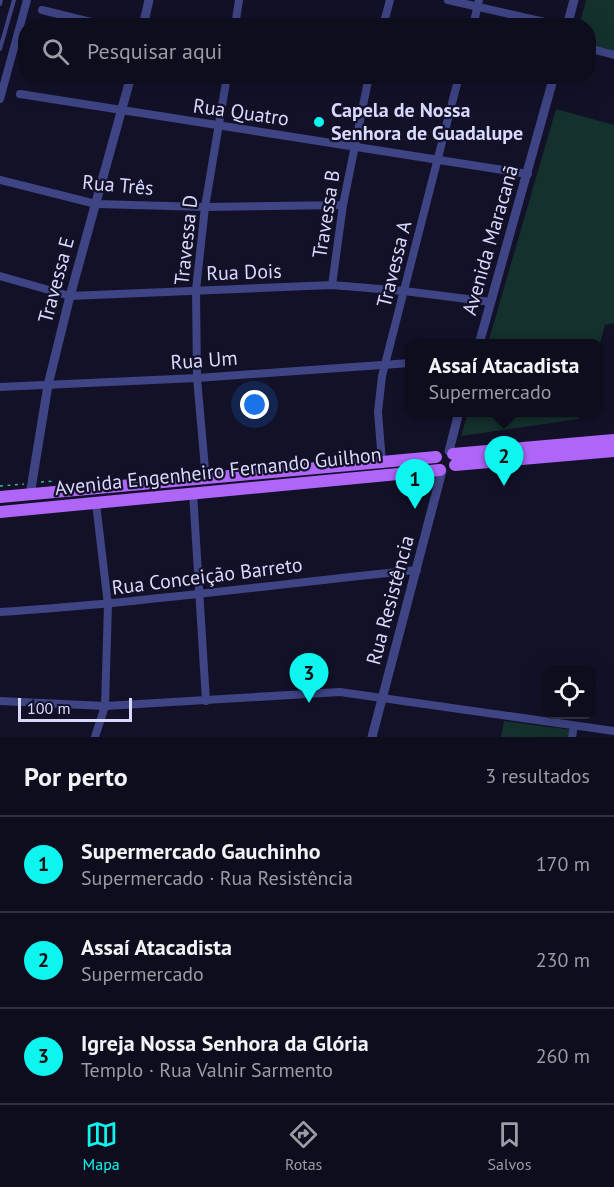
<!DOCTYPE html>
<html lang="pt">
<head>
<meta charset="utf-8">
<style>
  body { margin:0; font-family:"PT Sans",sans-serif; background:#1c1b2b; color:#f1f3f6 }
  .controls { position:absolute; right:18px; bottom:18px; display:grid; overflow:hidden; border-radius:12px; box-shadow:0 6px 24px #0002 }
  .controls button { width:54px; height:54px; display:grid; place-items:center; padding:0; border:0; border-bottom:2px solid #2e2d3c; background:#0e0d1e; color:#f1f3f6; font:30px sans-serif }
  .scale { position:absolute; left:18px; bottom:15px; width:114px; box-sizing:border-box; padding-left:6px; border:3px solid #d9d9fd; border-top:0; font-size:16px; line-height:21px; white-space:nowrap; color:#d9d9fd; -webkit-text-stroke:4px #121128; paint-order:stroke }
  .you { position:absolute; left:255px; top:405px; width:21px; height:21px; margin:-15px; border:4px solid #fff; border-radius:50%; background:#1a73e8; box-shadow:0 0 0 9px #1a73e833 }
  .badge { display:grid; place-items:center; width:39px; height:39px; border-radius:50%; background:#0ef5f0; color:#111; font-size:20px; font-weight:700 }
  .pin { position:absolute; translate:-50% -50px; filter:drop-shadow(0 2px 3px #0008) }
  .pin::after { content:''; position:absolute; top:32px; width:21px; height:18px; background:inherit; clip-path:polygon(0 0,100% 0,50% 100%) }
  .popup { position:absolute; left:405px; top:339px; width:198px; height:78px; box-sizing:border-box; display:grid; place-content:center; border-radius:12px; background:#0e0d1e; filter:drop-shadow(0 2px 4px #0005); font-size:20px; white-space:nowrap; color:#9b9ca4 }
  .popup b { font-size:22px; color:#f1f3f6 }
  .popup::after { content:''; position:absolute; left:50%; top:100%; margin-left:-12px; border:12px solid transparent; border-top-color:#0e0d1e }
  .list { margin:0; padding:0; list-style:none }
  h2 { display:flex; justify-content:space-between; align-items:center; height:78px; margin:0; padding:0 24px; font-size:26px }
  h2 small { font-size:20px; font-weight:400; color:#9b9ca4 }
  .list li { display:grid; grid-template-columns:39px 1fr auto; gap:18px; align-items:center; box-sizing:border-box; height:96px; padding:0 24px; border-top:2px solid #2e2d3c }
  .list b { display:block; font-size:22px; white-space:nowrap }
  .list p { margin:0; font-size:20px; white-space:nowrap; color:#9b9ca4 }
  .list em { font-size:20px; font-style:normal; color:#9b9ca4 }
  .icon { flex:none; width:33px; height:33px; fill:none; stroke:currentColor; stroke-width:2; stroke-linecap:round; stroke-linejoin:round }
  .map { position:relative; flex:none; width:614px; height:737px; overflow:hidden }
  .search { position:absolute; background:#0e0d1e; box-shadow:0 6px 24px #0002; left:18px; right:18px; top:18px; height:66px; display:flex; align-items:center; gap:15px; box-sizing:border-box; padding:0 21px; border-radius:24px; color:#9b9ca4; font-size:22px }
  .sheet { height:366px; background:#0e0d1e }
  nav { display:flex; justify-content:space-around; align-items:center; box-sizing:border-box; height:84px; border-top:2px solid #2e2d3c; background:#0e0d1e; font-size:16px; color:#9b9ca4 }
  nav a { display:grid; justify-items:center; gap:3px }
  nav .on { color:#0ef5f0 }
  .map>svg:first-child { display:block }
  .green { fill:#14312d }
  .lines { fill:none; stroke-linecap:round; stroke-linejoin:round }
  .path { stroke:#35b59e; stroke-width:1.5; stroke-dasharray:3 4.5; stroke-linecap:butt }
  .service { stroke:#3e4484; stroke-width:4 }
  .minor { stroke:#3e4484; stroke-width:8 }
  .tertiary { stroke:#3e4484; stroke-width:9 }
  .primary { stroke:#b065f9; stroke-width:12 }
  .poi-dot { fill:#0ef5f0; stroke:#121128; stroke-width:2 }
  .labels { text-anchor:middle; stroke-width:4.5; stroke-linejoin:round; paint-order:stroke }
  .poi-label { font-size:20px; font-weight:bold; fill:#d9d9fd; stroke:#121128; text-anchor:start }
  .street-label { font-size:20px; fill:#d9d9fd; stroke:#121128 }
</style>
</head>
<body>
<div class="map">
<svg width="614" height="737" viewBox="0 0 614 737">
  <rect width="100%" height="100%" fill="#121128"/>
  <g class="green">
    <path d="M586 0H614V52L589 45 588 26H579Z"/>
    <path d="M556 109 614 125V323L605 325 599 346 598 344 488 343Z"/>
    <path d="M468 413V412L580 413 578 419 461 436Z"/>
    <path d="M504 721 572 730 571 737H501Z"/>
  </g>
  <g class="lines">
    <g class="path">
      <path d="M41 482 54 481"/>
      <path d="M0 486 24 484"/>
    </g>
    <g class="service">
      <path d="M0 4 1 0"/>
      <path d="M0 49 14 0"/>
    </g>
    <g class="minor">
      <path d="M448 0 562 26"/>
      <path d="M42 10 107 26"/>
      <path d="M235 26 239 0"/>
      <path d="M383 26 390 0"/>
      <path d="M473 26 479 0"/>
      <path d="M588 48 614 55"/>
      <path d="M20 94 528 174"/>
      <path d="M0 99 27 0"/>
      <path d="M0 180 96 204 205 207 343 205"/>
      <path d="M0 276 70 296 332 285 404 291 491 302"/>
      <path d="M332 285 343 205 369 76"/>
      <path d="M0 387 197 378 410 363"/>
      <path d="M382 462 378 412 382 376 459 76"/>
      <path d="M206 480 197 378 196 290 205 207 227 76"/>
      <path d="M193 493 206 701"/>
      <path d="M0 612C139 603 278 584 417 570"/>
      <path d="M0 701 105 706 340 692 614 731"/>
      <path d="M95 737 105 706 108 605 96 503"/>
      <path d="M572 737 574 726"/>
    </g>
    <g class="tertiary">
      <path d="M143 26 149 0"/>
      <path d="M567 26 574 0"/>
      <path d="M479 344 554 76"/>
      <path d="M449 451 459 412"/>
      <path d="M30 495 48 385 70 296 131 76"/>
      <path d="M372 737 442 471"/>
    </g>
    <g class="primary">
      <path d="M453 454 614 440"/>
      <path d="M455 465 614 451"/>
      <path d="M0 497 436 457"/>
      <path d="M0 512 440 470"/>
    </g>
  </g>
  <circle class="poi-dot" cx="319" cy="122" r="6"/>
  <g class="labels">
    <g class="poi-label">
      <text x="331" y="117">Capela de Nossa<tspan x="331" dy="23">Senhora de Guadalupe</tspan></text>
    </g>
    <g class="street-label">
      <text transform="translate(241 112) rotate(8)" y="7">Rua Quatro</text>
      <text transform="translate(118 185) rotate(5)" y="7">Rua Três</text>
      <text transform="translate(326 214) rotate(-81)" y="7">Travessa B</text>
      <text transform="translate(186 240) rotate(-84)" y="7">Travessa D</text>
      <text transform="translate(490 240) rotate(-74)" y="7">Avenida Maracanã</text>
      <text transform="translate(394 264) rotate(-76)" y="7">Travessa A</text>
      <text transform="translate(244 272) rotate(-2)" y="7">Rua Dois</text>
      <text transform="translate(56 280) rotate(-75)" y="7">Travessa E</text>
      <text transform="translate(204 360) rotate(-4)" y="7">Rua Um</text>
      <text transform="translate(218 471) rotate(-6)" y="7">Avenida Engenheiro Fernando Guilhon</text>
      <text transform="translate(207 576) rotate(-7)" y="7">Rua Conceição Barreto</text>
      <text transform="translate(390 600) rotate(-75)" y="7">Rua Resistência</text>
    </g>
  </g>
</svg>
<div class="controls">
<button><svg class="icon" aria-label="locate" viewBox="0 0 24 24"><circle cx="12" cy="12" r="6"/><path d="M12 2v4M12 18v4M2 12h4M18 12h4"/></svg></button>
</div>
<div class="scale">100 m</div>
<div class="you"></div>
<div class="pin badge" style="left:415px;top:509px">1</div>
<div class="pin badge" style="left:504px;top:486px">2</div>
<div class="popup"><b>Assaí Atacadista</b>Supermercado</div>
<div class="pin badge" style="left:309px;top:703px">3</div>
<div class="search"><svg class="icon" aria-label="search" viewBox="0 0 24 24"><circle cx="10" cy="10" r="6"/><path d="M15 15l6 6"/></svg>Pesquisar aqui</div>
</div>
<section class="sheet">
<h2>Por perto<small>3 resultados</small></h2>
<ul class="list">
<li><span class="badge">1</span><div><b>Supermercado Gauchinho</b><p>Supermercado · Rua Resistência</p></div><em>170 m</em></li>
<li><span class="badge">2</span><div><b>Assaí Atacadista</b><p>Supermercado</p></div><em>230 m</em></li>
<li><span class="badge">3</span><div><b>Igreja Nossa Senhora da Glória</b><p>Templo · Rua Valnir Sarmento</p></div><em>260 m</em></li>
</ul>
</section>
<nav>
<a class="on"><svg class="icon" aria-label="map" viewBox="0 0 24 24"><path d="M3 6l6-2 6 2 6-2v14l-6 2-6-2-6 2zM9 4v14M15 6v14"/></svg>Mapa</a>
<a><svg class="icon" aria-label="directions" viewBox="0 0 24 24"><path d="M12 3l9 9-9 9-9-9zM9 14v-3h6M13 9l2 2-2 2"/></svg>Rotas</a>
<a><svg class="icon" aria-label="saved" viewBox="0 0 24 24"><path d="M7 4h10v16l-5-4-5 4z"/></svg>Salvos</a>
</nav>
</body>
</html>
